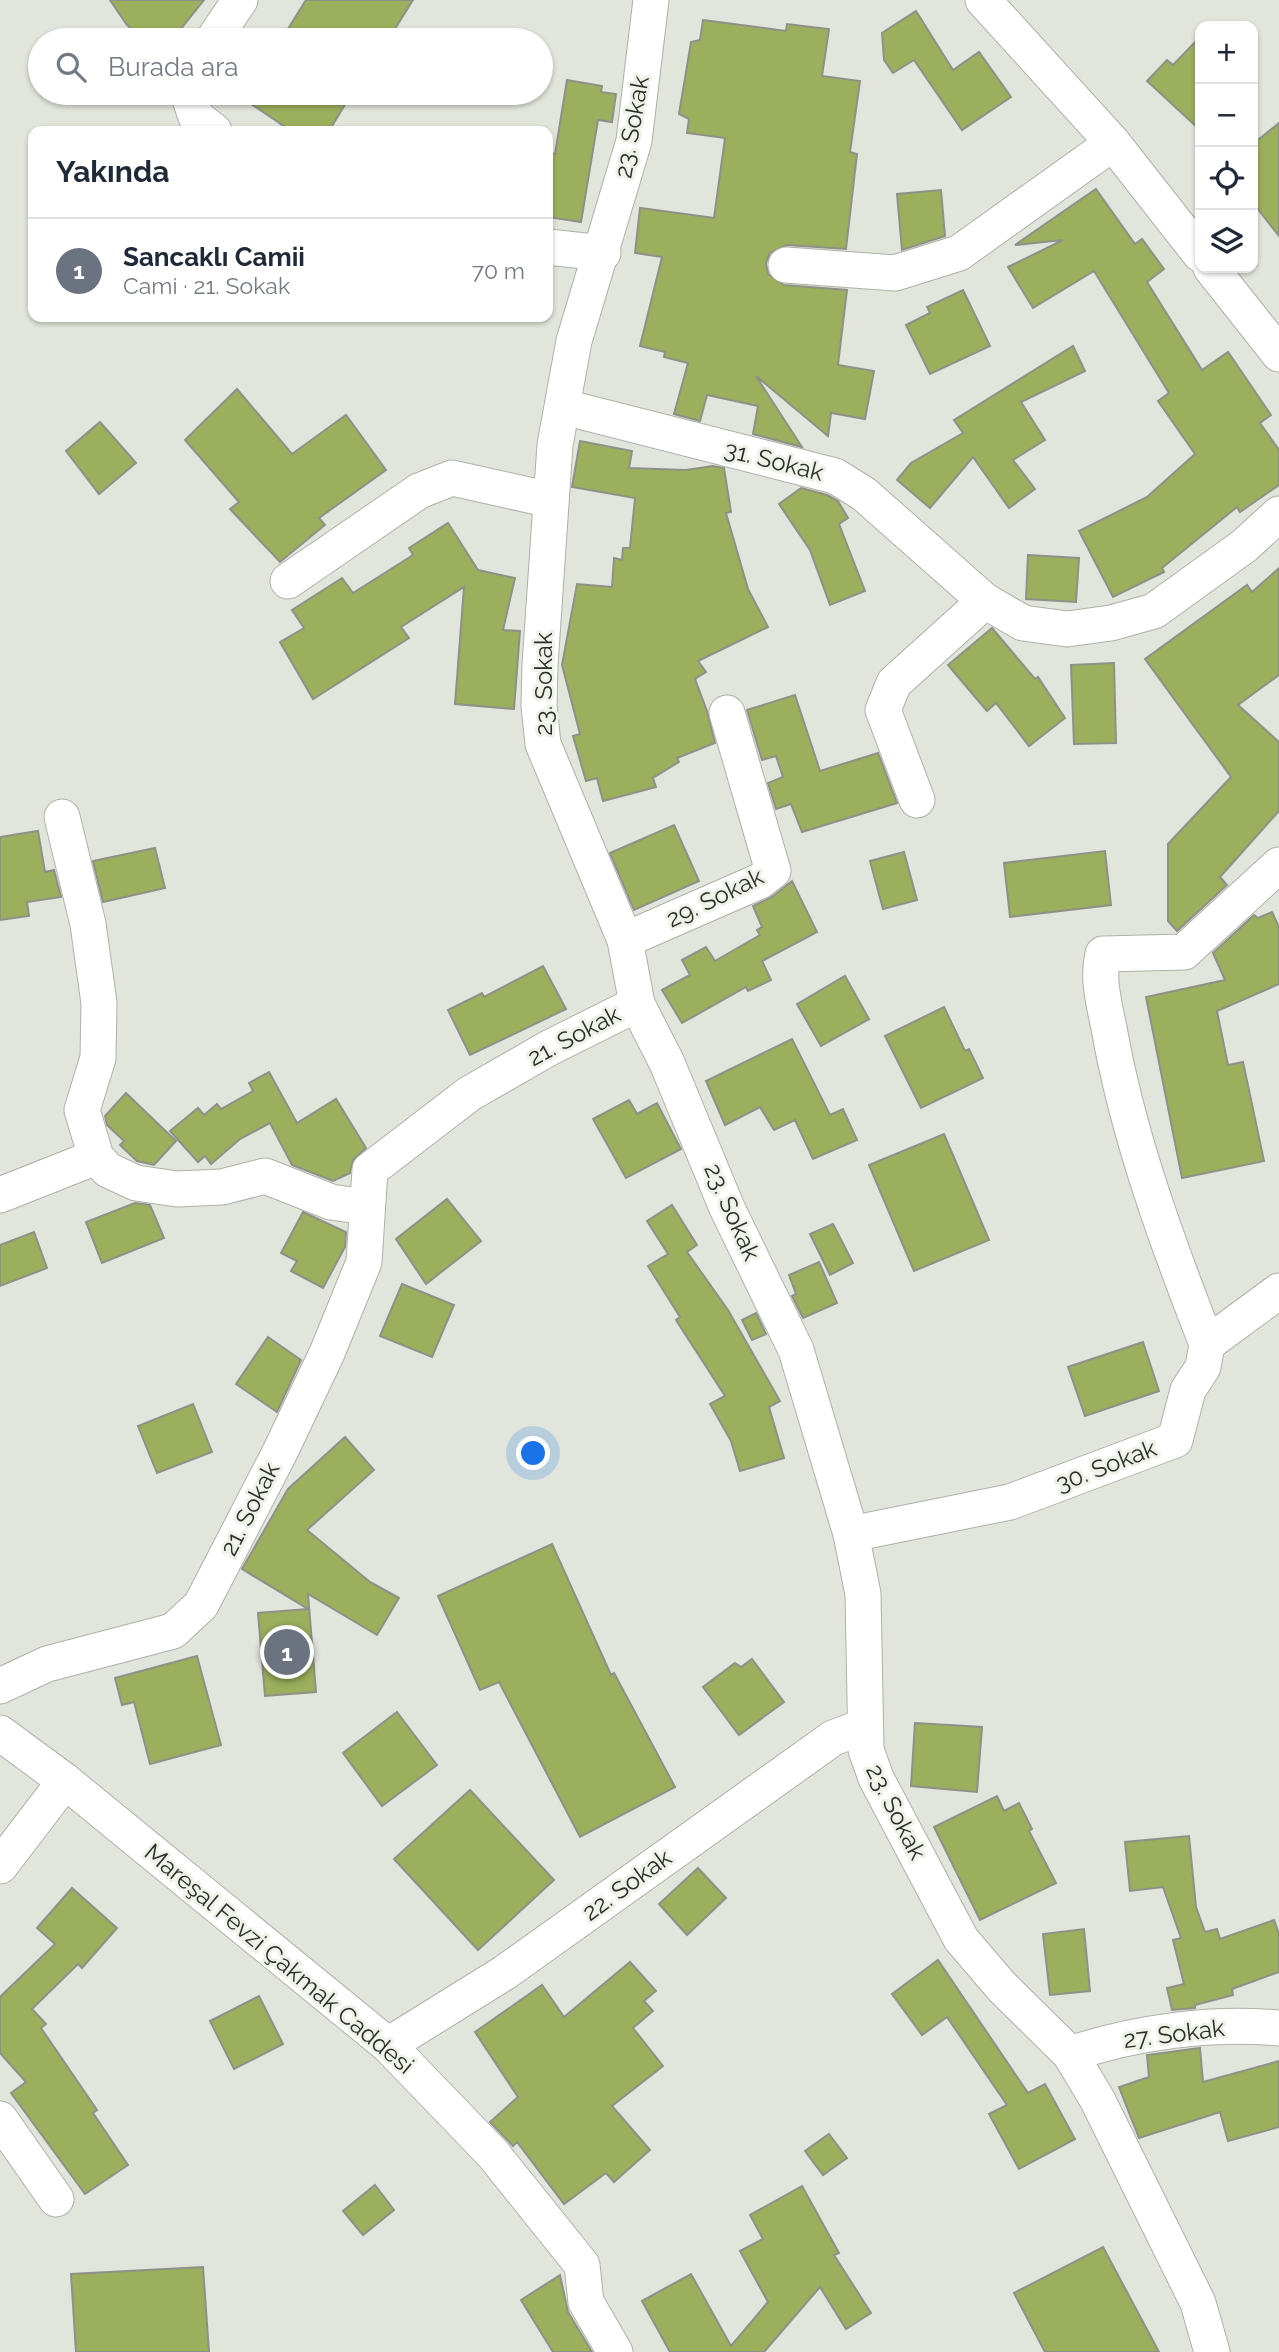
<!DOCTYPE html>
<html lang="tr">
<head>
<meta charset="utf-8">
<style>
  body { margin:0; font-family:Raleway,sans-serif; background:#f6f6f7; color:#1f2937 }
  .controls { position:absolute; right:21px; top:21px; display:grid; overflow:hidden; border-radius:14px; box-shadow:0 2px 5px #0004 }
  .controls button { width:63px; height:63px; display:grid; place-items:center; padding:0; border:0; border-bottom:2px solid #e0e1e3; background:#fff; color:#1f2937; font:35px sans-serif }
  .you { position:absolute; left:534px; top:1454px; width:24px; height:24px; margin:-18px; border:5px solid #fff; border-radius:50%; background:#1a73e8; box-shadow:0 0 0 10px #1a73e833 }
  .badge { display:grid; place-items:center; width:46px; height:46px; border-radius:50%; background:#714dc6; color:#fff; font-size:23px; font-weight:700 }
  .pin { position:absolute; translate:-50% -50%; border:4px solid #fff; box-shadow:0 2px 7px #0006 }
  .list { margin:0; padding:0; list-style:none }
  h2 { display:flex; justify-content:space-between; align-items:center; height:91px; margin:0; padding:0 28px; font-size:30px }
  h2 small { font-size:23px; font-weight:400; color:#747a83 }
  .list li { display:grid; grid-template-columns:46px 1fr auto; gap:21px; align-items:center; box-sizing:border-box; height:105px; padding:0 28px; border-top:2px solid #e0e1e3 }
  .list b { display:block; font-size:26px; white-space:nowrap }
  .list p { margin:0; font-size:23px; white-space:nowrap; color:#747a83 }
  .list em { font-size:23px; font-style:normal; color:#747a83 }
  .icon { flex:none; width:38px; height:38px; fill:none; stroke:currentColor; stroke-width:2; stroke-linecap:round; stroke-linejoin:round }
  .map { position:relative; flex:none; width:1279px; height:2352px; overflow:hidden }
  .search { position:absolute; background:#fff; box-shadow:0 2px 5px #0004; left:28px; top:28px; width:525px; height:77px; display:flex; align-items:center; gap:18px; box-sizing:border-box; padding:0 24px; border-radius:38px; color:#747a83; font-size:26px }
  .panel { position:absolute; background:#fff; box-shadow:0 2px 5px #0004; left:28px; top:126px; width:525px; height:196px; border-radius:14px }
  .map>svg:first-child { display:block }
  .building { fill:#9caf5d; stroke:#8e9187; stroke-width:2 }
  .lines { fill:none; stroke-linecap:round; stroke-linejoin:round }
  .minor-casing { stroke:#aeb1a7; stroke-width:37 }
  .minor { stroke:#fff; stroke-width:35 }
  .labels { text-anchor:middle; stroke-width:6; stroke-linejoin:round; paint-order:stroke }
  .street-label { font-size:24px; fill:#2d2e2a; stroke:#eff2e8 }
</style>
</head>
<body>
<div class="map">
<svg width="1279" height="2352" viewBox="0 0 1279 2352">
  <rect width="100%" height="100%" fill="#e2e5db"/>
  <g class="building">
    <path d="M110 0H204L172 40H145L127 25Z"/>
    <path d="M306 0H413L388 40H281Z"/>
    <path d="M916 11 953 70 979 52 1011 97 962 130 914 60 893 73 884 60 882 33Z"/>
    <path d="M703 20 786 31 787 24 829 29 822 76 860 81 850 152 857 154 846 249 787 245 770 253 766 263 768 274 784 285 847 290 838 365 874 371 865 419 831 413 828 436 756 376 802 447 753 434 758 406 707 395 700 421 674 414 688 363 664 357 665 352 640 346 662 257 635 253 640 208 714 218 725 138 687 133 689 119 679 114 691 42 700 40Z"/>
    <path d="M1200 37V130L1147 81 1167 60 1173 65Z"/>
    <path d="M567 80 602 86 601 92 616 94 612 122 598 120 581 222 548 217V153L555 154Z"/>
    <path d="M235 93H352L329 131H291Z"/>
    <path d="M1279 123V236L1253 203V144Z"/>
    <path d="M1096 189 1135 244 1142 239 1164 269 1147 282 1202 370 1228 352 1271 415 1260 423 1279 450V485L1240 512 1237 507 1162 568 1164 572 1113 597 1079 531 1147 497 1195 454 1158 401 1169 393 1094 271 1033 308 1008 267 1063 240 1015 245Z"/>
    <path d="M941 190 945 236 902 250 897 194Z"/>
    <path d="M963 290 990 346 930 374 906 325 930 313 927 307Z"/>
    <path d="M1073 346 1085 371 1021 402 1045 440 1013 460 1035 489 1009 508 973 457 930 508 897 480 911 463 963 433 954 420Z"/>
    <path d="M237 389 292 454 346 415 386 470 319 518 325 525 280 562 230 509 239 502 185 440Z"/>
    <path d="M100 422 136 463 99 494 66 451Z"/>
    <path d="M580 441 632 451 629 468 686 470 713 466 724 468 731 512 726 513 748 589 768 627 698 661 706 672 695 679 707 711 715 743 677 758 679 762 653 778 656 787 603 801 597 778 586 781 573 736 580 734 562 665 577 584 612 587 614 558 622 560 623 548H630L635 498 572 487Z"/>
    <path d="M801 488 827 495 838 501 848 518 839 524 865 591 830 605 810 550 779 504Z"/>
    <path d="M448 523 478 570 515 578 503 630 520 631 514 709 455 704 464 587 401 627 409 638 313 699 280 642 304 628 292 610 342 578 353 593 413 555 409 548Z"/>
    <path d="M1028 555 1079 558 1076 602 1026 599Z"/>
    <path d="M1279 568V675L1238 705 1279 742V811L1220 877 1227 885 1177 931 1168 921V844L1231 777 1145 659 1247 585 1252 592Z"/>
    <path d="M992 628 1035 679 1038 677 1065 718 1029 746 996 703 987 711 948 665Z"/>
    <path d="M1114 663 1116 743 1074 744 1071 665Z"/>
    <path d="M795 695 820 771 878 753 897 803 802 832 791 804 776 809 768 783 783 777 776 756 762 760 747 710Z"/>
    <path d="M674 825 699 881 634 910 610 853Z"/>
    <path d="M38 831 45 872 54 870 61 897 27 902 29 916 0 920V837Z"/>
    <path d="M155 848 165 888 103 902 93 861Z"/>
    <path d="M1105 851 1111 905 1010 917 1004 863Z"/>
    <path d="M904 852 917 900 883 909 870 861Z"/>
    <path d="M792 881 817 932 762 961 771 980 748 991 746 987 682 1023 662 990 690 975 682 960 706 947 715 961 760 935 757 930 762 927 753 906 772 897Z"/>
    <path d="M1272 912 1279 927V984L1217 1011 1228 1065 1243 1062 1264 1161 1182 1178 1146 997 1225 980 1213 953 1254 915 1258 918Z"/>
    <path d="M543 966 566 1009 470 1055 448 1010 482 993 484 997Z"/>
    <path d="M845 976 869 1019 821 1046 797 1004Z"/>
    <path d="M944 1007 965 1051 969 1049 983 1078 921 1108 885 1036Z"/>
    <path d="M792 1039 830 1115 843 1109 857 1140 813 1159 795 1120 774 1130 760 1107 725 1125 706 1081Z"/>
    <path d="M269 1072 297 1123 336 1099 366 1148 353 1160 350 1173 333 1181 292 1165 270 1123 240 1139 211 1164 205 1156 198 1162 170 1131 198 1108 204 1115 217 1104 221 1109 253 1091 249 1083Z"/>
    <path d="M126 1093 176 1141 154 1165 137 1161 120 1145 124 1141 107 1125 105 1116Z"/>
    <path d="M629 1100 637 1114 657 1103 681 1149 626 1178 593 1119Z"/>
    <path d="M944 1134 989 1240 914 1271 869 1165Z"/>
    <path d="M447 1199 481 1241 426 1284 396 1239Z"/>
    <path d="M135 1203 150 1205 164 1238 102 1263 86 1222Z"/>
    <path d="M672 1205 697 1245 687 1252 728 1310 780 1401 769 1407 784 1458 740 1471 731 1441 710 1404 725 1396 676 1320 680 1317 648 1266 668 1254 647 1221Z"/>
    <path d="M303 1212 346 1232 345 1247 323 1288 291 1271 297 1261 281 1253Z"/>
    <path d="M833 1224 853 1263 830 1275 810 1234Z"/>
    <path d="M34 1232 47 1268 0 1286V1245Z"/>
    <path d="M819 1262 837 1303 803 1318 792 1296 796 1294 789 1275Z"/>
    <path d="M402 1284 454 1305 432 1357 380 1336Z"/>
    <path d="M756 1313 766 1334 752 1340 742 1320Z"/>
    <path d="M268 1337 301 1360 277 1412 236 1384Z"/>
    <path d="M1143 1342 1159 1391 1085 1416 1068 1367Z"/>
    <path d="M193 1404 212 1452 157 1473 138 1426Z"/>
    <path d="M345 1437 374 1470 307 1530 370 1582 399 1598 377 1635 308 1594 316 1692 265 1696 258 1613 308 1609 242 1569 288 1489Z"/>
    <path d="M552 1544 611 1675 614 1673 675 1787 580 1837 499 1682 480 1690 438 1596Z"/>
    <path d="M197 1656 221 1745 150 1764 134 1702 122 1705 115 1678Z"/>
    <path d="M752 1659 784 1702 739 1735 703 1687 735 1663 741 1667Z"/>
    <path d="M397 1712 437 1765 382 1806 343 1753Z"/>
    <path d="M915 1723 982 1727 977 1792 911 1786Z"/>
    <path d="M470 1790 554 1880 478 1950 394 1859Z"/>
    <path d="M997 1796 1004 1811 1019 1803 1032 1829 1029 1831 1056 1883 980 1920 934 1827Z"/>
    <path d="M1189 1836 1196 1907 1205 1932 1217 1929 1220 1939 1274 1920 1279 1934V1972L1232 1989 1233 1995 1195 2005V2008L1172 2010 1167 1988 1184 1984 1173 1940 1181 1938 1163 1887 1130 1891 1125 1842Z"/>
    <path d="M698 1868 726 1898 687 1935 659 1904Z"/>
    <path d="M72 1888 117 1928 82 1968 78 1964 32 2009 46 2024 41 2028 97 2110 93 2113 128 2165 85 2194 11 2093 26 2082 0 2053V1997L55 1944 37 1928Z"/>
    <path d="M1084 1929 1090 1991 1050 1995 1043 1934Z"/>
    <path d="M938 1960 1028 2093 1045 2084 1075 2139 1019 2169 989 2114 1007 2105 947 2017 922 2035 892 1994Z"/>
    <path d="M630 1962 656 1991 644 2001 653 2011 633 2028 663 2066 612 2106 650 2150 614 2182 606 2173 564 2204 517 2142 513 2146 490 2122 518 2097 475 2032 542 1985 564 2017Z"/>
    <path d="M259 1996 283 2044 234 2069 210 2021Z"/>
    <path d="M1200 2048 1203 2082 1279 2061V2127L1228 2141 1220 2112 1139 2138 1119 2087 1149 2077 1147 2055Z"/>
    <path d="M829 2134 847 2158 823 2175 805 2151Z"/>
    <path d="M375 2185 394 2210 363 2235 343 2211Z"/>
    <path d="M802 2186 839 2253 834 2255 871 2313 846 2329 820 2287 764 2352H670L642 2301 691 2274 731 2346 768 2302 740 2251 763 2239 750 2215Z"/>
    <path d="M1103 2247 1159 2352H1045L1014 2293Z"/>
    <path d="M203 2267 209 2352H76L71 2274Z"/>
    <path d="M560 2275 568 2312 592 2352H553L521 2300Z"/>
  </g>
  <g class="lines">
    <defs>
      <g id="minor">
        <path d="M651 0 634 141 574 341 555 445 540 665 539 706 543 744 625 940 637 1004 667 1063 727 1208 796 1350 851 1534 863 1594 866 1750 876 1778 961 1939 1002 1987 1070 2054 1097 2099 1198 2303 1212 2352"/>
        <path d="M983 0 1113 143 1200 254"/>
        <path d="M213 40 240 0"/>
        <path d="M188 93 196 117 214 131"/>
        <path d="M548 247 603 253"/>
        <path d="M786 265 895 273 959 253 1113 143"/>
        <path d="M1211 268 1279 354"/>
        <path d="M564 407 835 476 864 494 985 601 1023 623 1067 629 1111 623 1154 611 1244 546 1279 514"/>
        <path d="M288 581 419 491 452 478 551 500"/>
        <path d="M917 800 883 710 894 683 985 601"/>
        <path d="M62 817 88 924 99 1003 98 1058 82 1110 96 1157 108 1170 136 1183 177 1189 222 1187 265 1176 331 1202 366 1207"/>
        <path d="M625 940 760 881 773 871 727 713"/>
        <path d="M0 1195 96 1157"/>
        <path d="M1207 1344C1167 1242 1128 1136 1109 1028 1104 1003 1097 979 1103 954L1184 952 1279 865"/>
        <path d="M851 1534 1010 1502 1175 1440 1188 1390 1203 1367 1207 1344 1279 1291"/>
        <path d="M0 1686 47 1664 173 1631 201 1605 280 1452 327 1353 364 1262 370 1170 469 1094 549 1048 637 1004"/>
        <path d="M0 1733 65 1781 388 2045 493 2154 582 2265 586 2302 615 2352"/>
        <path d="M0 1866 65 1781"/>
        <path d="M388 2045 504 1973 833 1738 865 1726"/>
        <path d="M1070 2054C1136 2032 1210 2022 1279 2028"/>
        <path d="M0 2119 56 2199"/>
      </g>
    </defs>
    <use href="#minor" class="minor-casing"/>
    <use href="#minor" class="minor"/>
  </g>
  <g class="labels">
    <g class="street-label">
      <text transform="translate(632 127) rotate(-80)" y="8">23. Sokak</text>
      <text transform="translate(774 461) rotate(14)" y="8">31. Sokak</text>
      <text transform="translate(544 684) rotate(-90)" y="8">23. Sokak</text>
      <text transform="translate(715 898) rotate(-26)" y="8">29. Sokak</text>
      <text transform="translate(574 1036) rotate(-28)" y="8">21. Sokak</text>
      <text transform="translate(732 1212) rotate(66)" y="8">23. Sokak</text>
      <text transform="translate(1106 1466) rotate(-21)" y="8">30. Sokak</text>
      <text transform="translate(250 1509) rotate(-63)" y="8">21. Sokak</text>
      <text transform="translate(896 1812) rotate(63)" y="8">23. Sokak</text>
      <text transform="translate(627 1885) rotate(-36)" y="8">22. Sokak</text>
      <text transform="translate(279 1959) rotate(40)" y="8">Mareşal Fevzi Çakmak Caddesi</text>
      <text transform="translate(1174 2034) rotate(-7)" y="8">27. Sokak</text>
    </g>
  </g>
</svg>
<div class="controls">
<button>+</button>
<button>−</button>
<button><svg class="icon" aria-label="locate" viewBox="0 0 24 24"><circle cx="12" cy="12" r="6"/><path d="M12 2v4M12 18v4M2 12h4M18 12h4"/></svg></button>
<button><svg class="icon" aria-label="layers" viewBox="0 0 24 24"><path d="M12 4l9 5-9 5-9-5zM3 14l9 5 9-5"/></svg></button>
</div>
<div class="you"></div>
<div class="pin badge" style="left:287px;top:1652px;background:#6b7280">1</div>
<div class="search"><svg class="icon" aria-label="search" viewBox="0 0 24 24"><circle cx="10" cy="10" r="6"/><path d="M15 15l6 6"/></svg>Burada ara</div>
<section class="panel">
<h2>Yakında<small></small></h2>
<ul class="list">
<li><span class="badge" style="background:#6b7280">1</span><div><b>Sancaklı Camii</b><p>Cami · 21. Sokak</p></div><em>70 m</em></li>
</ul>
</section>
</div>
</body>
</html>
